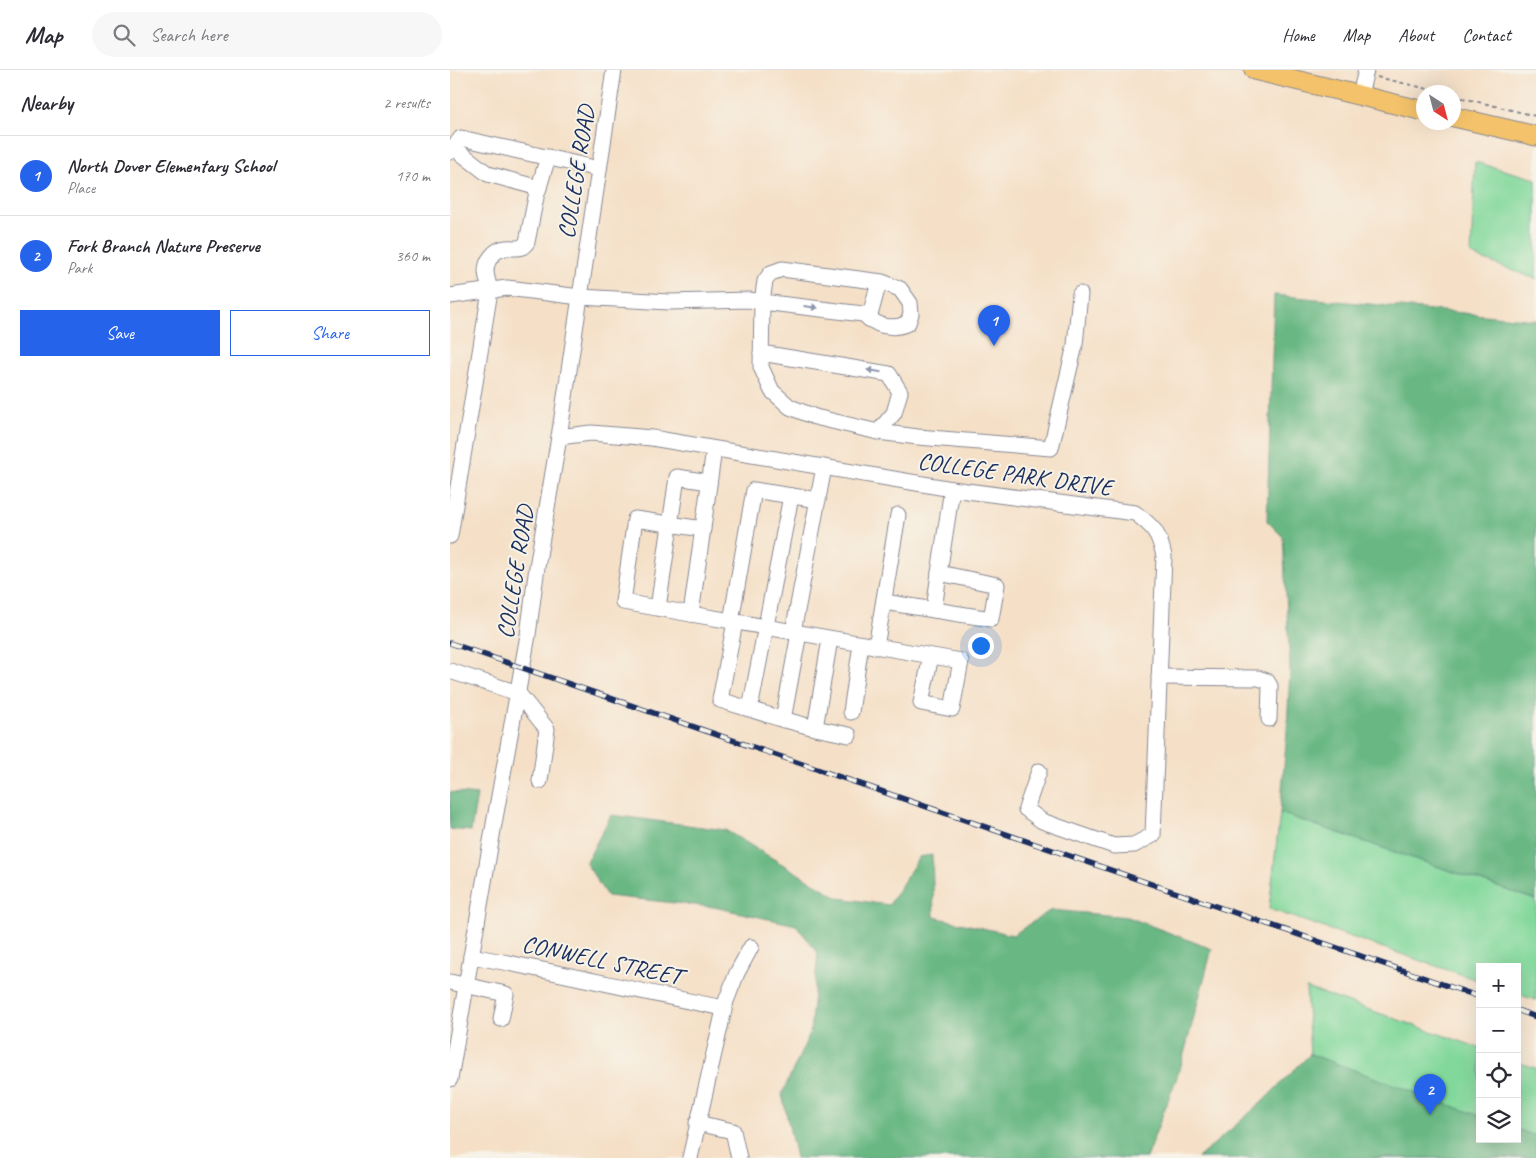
<!DOCTYPE html>
<html lang="en">
<head>
<meta charset="utf-8">
<style>
  body { margin:0; font-family:Caveat,sans-serif; background:#f7f7f7; color:#2b2b33 }
  .controls { position:absolute; right:15px; bottom:15px; display:grid; overflow:hidden; border-radius:0px; box-shadow:0 5px 20px #0002 }
  .controls button { width:45px; height:45px; display:grid; place-items:center; padding:0; border:0; border-bottom:1px solid #e1e1e2; background:#fff; color:#2b2b33; font:25px sans-serif }
  .compass { position:absolute; left:966px; top:15px; width:45px; height:45px; border-radius:50%; background:#fff; box-shadow:0 5px 20px #0002; rotate:144deg }
  .you { position:absolute; left:530px; top:575px; width:18px; height:18px; margin:-12px; border:4px solid #fff; border-radius:50%; background:#1a73e8; box-shadow:0 0 0 8px #1a73e833 }
  .badge { display:grid; place-items:center; width:32px; height:32px; border-radius:50%; background:#2563eb; color:#fff; font-size:16px; font-weight:700 }
  .pin { position:absolute; translate:-50% -41px; filter:drop-shadow(0 1px 2px #0008) }
  .pin::after { content:''; position:absolute; top:26px; width:18px; height:15px; background:inherit; clip-path:polygon(0 0,100% 0,50% 100%) }
  .list { margin:0; padding:0; list-style:none }
  h2 { display:flex; justify-content:space-between; align-items:center; height:65px; margin:0; padding:0 20px; font-size:21px }
  h2 small { font-size:16px; font-weight:400; color:#7c7c81 }
  .list li { display:grid; grid-template-columns:32px 1fr auto; gap:15px; align-items:center; box-sizing:border-box; height:80px; padding:0 20px; border-top:1px solid #e1e1e2 }
  .list b { display:block; font-size:19px; white-space:nowrap }
  .list p { margin:0; font-size:16px; white-space:nowrap; color:#7c7c81 }
  .list em { font-size:16px; font-style:normal; color:#7c7c81 }
  .actions { display:flex; gap:10px; padding:15px 20px }
  .actions a { flex:1; padding:11px 0; border:1px solid #2563eb; border-radius:0px; text-align:center; font-size:18px; color:#2563eb }
  .actions .main { background:#2563eb; color:#fff }
  .icon { flex:none; width:28px; height:28px; fill:none; stroke:currentColor; stroke-width:2; stroke-linecap:round; stroke-linejoin:round }
  .map { position:relative; flex:none; width:1086px; height:1088px; overflow:hidden }
  header { display:flex; align-items:center; gap:30px; box-sizing:border-box; height:70px; padding:0 25px; background:#fff; border-bottom:1px solid #e1e1e2 }
  header strong { font-size:24px }
  nav { display:flex; gap:28px; margin-inline-start:auto; font-size:18px }
  .search { width:350px; height:45px; background:#f7f7f7; display:flex; align-items:center; gap:12px; box-sizing:border-box; padding:0 18px; border-radius:28px; color:#7c7c81; font-size:19px }
  main { display:flex }
  aside { flex:1; background:#fff }
  .map>svg:first-child { display:block }
  .green { fill:#82d89b; stroke:#4e847c }
  .forest { fill:#69b883; stroke:#427470 }
  .lines { fill:none; stroke-linecap:round; stroke-linejoin:round }
  .minor-casing { stroke:#888892; stroke-width:17 }
  .major-casing { stroke:#888892; stroke-width:21 }
  .path { stroke:#888892; stroke-width:2; stroke-dasharray:4 4; stroke-linecap:butt }
  .minor { stroke:#fff; stroke-width:15 }
  .major { stroke:#f3c26a; stroke-width:19 }
  .rail-casing { stroke:#1b2f5e; stroke-width:5.5 }
  .rail { stroke:#f7f3e8; stroke-width:4; stroke-dasharray:11; stroke-linecap:butt }
  .oneway { fill:#8d97ae }
  .labels { text-anchor:middle; stroke-width:4; stroke-linejoin:round; paint-order:stroke }
  .street-label { font-size:24px; fill:#1b2f5e; stroke:#f7f3e8 }
</style>
</head>
<body>
<header>
<strong>Map</strong>
<div class="search"><svg class="icon" aria-label="search" viewBox="0 0 24 24"><circle cx="10" cy="10" r="6"/><path d="M15 15l6 6"/></svg>Search here</div>
<nav><a>Home</a><a>Map</a><a>About</a><a>Contact</a></nav>
</header>
<main>
<aside>
<h2>Nearby<small>2 results</small></h2>
<ul class="list">
<li><span class="badge">1</span><div><b>North Dover Elementary School</b><p>Place</p></div><em>170 m</em></li>
<li><span class="badge">2</span><div><b>Fork Branch Nature Preserve</b><p>Park</p></div><em>360 m</em></li>
</ul>
<div class="actions"><a class="main">Save</a><a>Share</a></div>
</aside>
<div class="map">
<svg width="1086" height="1088" viewBox="0 0 1086 1088">
  <rect width="100%" height="100%" fill="#f7f3e8"/>
  <filter id="ink" filterUnits="userSpaceOnUse"><feTurbulence type="fractalNoise" baseFrequency=".02" numOctaves="2"/><feDisplacementMap in="SourceGraphic" scale="10" xChannelSelector="R" yChannelSelector="G"/><feConvolveMatrix kernelMatrix="1 2 1 2 8 2 1 2 1" color-interpolation-filters="sRGB"/></filter>
  <filter id="wash" filterUnits="userSpaceOnUse"><feTurbulence type="fractalNoise" baseFrequency=".0096" numOctaves="4" result="noise"/><feDisplacementMap in="SourceGraphic" scale="20" xChannelSelector="R" yChannelSelector="G"/><feGaussianBlur stdDeviation="1.12" result="paint"/><feColorMatrix in="noise" values="0 0 0 0 0 0 0 0 0 0 0 0 0 0 0 0 0 1.4 0 .05"/><feComposite in="paint" operator="in"/></filter>
  <g filter="url(#wash)">
    <rect width="100%" height="100%" fill="#f5e0c7"/>
    <g class="green">
      <path d="M1025 92 1086 109V209L1021 185Z"/>
      <path d="M830 743 1086 830V930L1067 924V897H1030V911L819 839Z"/>
      <path d="M856 918 1030 978V1069H1067V992L1086 998V1088H922L935 1012 860 984Z"/>
    </g>
    <g class="forest">
      <path d="M824 225 1086 250V830L830 743 837 661 840 598 833 467 817 451Z"/>
      <path d="M0 722 27 725 21 761 0 759Z"/>
      <path d="M161 745 275 760 389 828 439 835 469 787 482 785 484 847 563 865 601 840 678 847 762 879 730 999 696 1088H346L332 1024 360 963 368 883 346 855 264 837 157 826 136 793Z"/>
      <path d="M860 984 1030 1046V1069H1067V1059L1086 1066V1088H748L811 1033Z"/>
    </g>
  </g>
  <g filter="url(#ink)">
    <g class="lines">
      <defs>
        <g id="minor">
          <path d="M910 25 916 0"/>
          <path d="M3 77 38 104 89 118"/>
          <path d="M0 82 11 68 149 99"/>
          <path d="M0 226 57 218 130 227 219 232 299 230 312 232 413 244C427 256 441 261 458 253L461 244 460 233 450 219 432 212 332 199 321 203 315 211 312 232 311 297 322 321 340 337 365 347 428 362 468 367 601 378 625 275 630 224"/>
          <path d="M419 249 429 212"/>
          <path d="M311 283 439 304 450 322 444 343 428 362"/>
          <path d="M109 367 141 363 202 368 502 419 685 443C704 457 709 463 714 486L703 765 684 775 664 776 592 751 576 739 589 701"/>
          <path d="M264 379 241 544 511 591 502 639 471 633 481 586"/>
          <path d="M0 466 40 221C39 214 36 207 36 201 36 190 45 179 56 178 66 177 71 181 77 172L86 127 98 87"/>
          <path d="M434 532 541 549 547 515 489 503 502 419"/>
          <path d="M208 538 227 407 259 412"/>
          <path d="M484 540 489 503"/>
          <path d="M241 544 173 532 185 449 253 459"/>
          <path d="M281 551 304 420 368 430"/>
          <path d="M285 552 270 630 328 648 365 658 380 569"/>
          <path d="M343 562 374 397"/>
          <path d="M426 577 448 445"/>
          <path d="M0 601 68 623 97 659 90 711"/>
          <path d="M709 607 808 608 817 611 820 616 819 649"/>
          <path d="M300 639 341 426"/>
          <path d="M401 642 411 574"/>
          <path d="M333 650 349 563"/>
          <path d="M365 658 399 665"/>
          <path d="M21 886C106 901 189 922 274 938"/>
          <path d="M0 912 56 924 51 949"/>
          <path d="M0 1009 44 754 78 565 87 497 109 367 164 0"/>
          <path d="M247 1053 283 1061 289 1088"/>
          <path d="M240 1088 276 931 287 903 301 877"/>
        </g>
        <g id="major">
          <path d="M804 0 974 41"/>
          <path d="M1004 47 1086 66"/>
        </g>
      </defs>
      <use href="#minor" class="minor-casing"/>
      <use href="#major" class="major-casing"/>
      <g class="path">
        <path d="M927 7 991 22"/>
        <path d="M1004 26 1086 46"/>
      </g>
      <use href="#minor" class="minor"/>
      <use href="#major" class="major"/>
      <defs>
        <g id="rail">
          <path d="M0 573 1030 927"/>
          <path d="M1067 940 1086 947"/>
        </g>
      </defs>
      <use href="#rail" class="rail-casing"/>
      <use href="#rail" class="rail"/>
    </g>
    <defs><path id="oneway-solid" d="M-6-.8H1V-3.2L6.5 0L1 3.2V.8H-6Z" transform="scale(1.25)"/></defs>
    <g class="oneway">
      <use href="#oneway-solid" transform="translate(361 237) rotate(7)"/>
      <use href="#oneway-solid" transform="translate(424 301) rotate(-171)"/>
    </g>
  </g>
  <g class="labels">
    <g class="street-label">
      <text transform="translate(126 102) rotate(-81)" y="8">COLLEGE ROAD</text>
      <text transform="translate(565 404) rotate(8)" y="8">COLLEGE PARK DRIVE</text>
      <text transform="translate(65 502) rotate(-81)" y="8">COLLEGE ROAD</text>
      <text transform="translate(152 890) rotate(12)" y="8">CONWELL STREET</text>
    </g>
  </g>
</svg>
<div class="controls">
<button>+</button>
<button>−</button>
<button><svg class="icon" aria-label="locate" viewBox="0 0 24 24"><circle cx="12" cy="12" r="6"/><path d="M12 2v4M12 18v4M2 12h4M18 12h4"/></svg></button>
<button><svg class="icon" aria-label="layers" viewBox="0 0 24 24"><path d="M12 4l9 5-9 5-9-5zM3 14l9 5 9-5"/></svg></button>
</div>
<svg class="compass" viewBox="-18 -18 36 36"><path d="M0-13l5 13h-10z" fill="#e53935"/><path d="M0 13l5-13h-10z" fill="#7c7c81"/></svg>
<div class="you"></div>
<div class="pin badge" style="left:544px;top:276px">1</div>
<div class="pin badge" style="left:980px;top:1045px">2</div>
</div>
</main>
</body>
</html>
